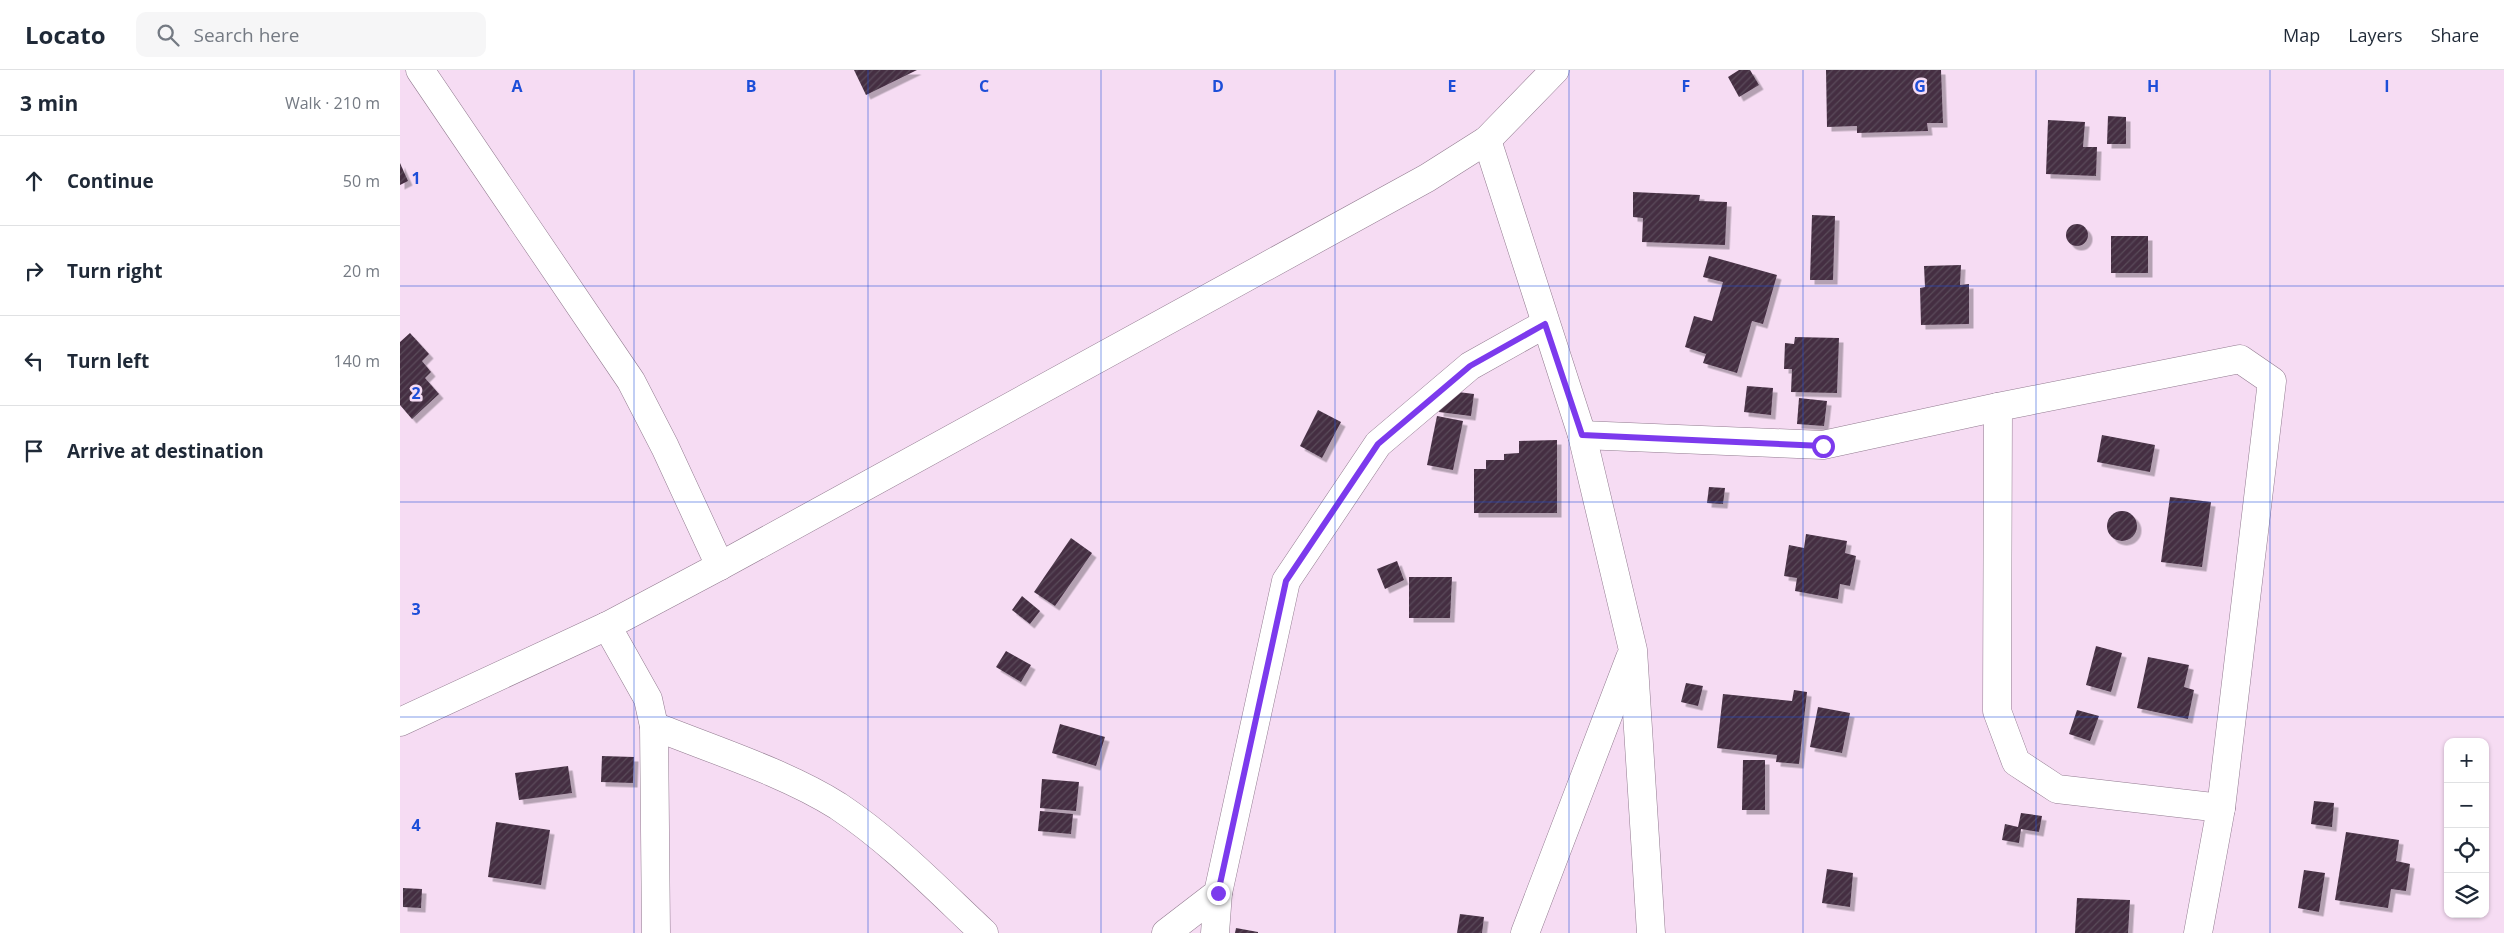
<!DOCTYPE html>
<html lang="en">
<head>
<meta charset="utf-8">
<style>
  body { margin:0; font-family:"Open Sans",sans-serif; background:#f6f6f7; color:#1f2937 }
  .controls { position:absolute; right:15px; bottom:15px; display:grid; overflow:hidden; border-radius:10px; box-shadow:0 1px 4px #0004 }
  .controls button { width:45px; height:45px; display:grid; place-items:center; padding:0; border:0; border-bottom:1px solid #e0e1e3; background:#fff; color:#1f2937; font:25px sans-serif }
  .stop { position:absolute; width:15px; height:15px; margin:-11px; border:4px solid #7c3aed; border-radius:50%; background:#fff }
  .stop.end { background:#7c3aed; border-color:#fff; box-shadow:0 1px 5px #0008 }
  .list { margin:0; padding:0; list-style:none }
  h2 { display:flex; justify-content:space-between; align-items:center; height:65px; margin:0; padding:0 20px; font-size:21px }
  h2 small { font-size:16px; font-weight:400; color:#747a83 }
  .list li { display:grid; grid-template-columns:32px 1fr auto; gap:15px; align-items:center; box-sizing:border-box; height:90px; padding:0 20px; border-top:1px solid #e0e1e3 }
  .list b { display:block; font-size:19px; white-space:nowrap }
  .list em { font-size:16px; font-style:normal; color:#747a83 }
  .icon { flex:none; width:28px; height:28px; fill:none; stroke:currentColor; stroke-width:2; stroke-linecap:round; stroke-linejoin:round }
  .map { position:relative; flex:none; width:2104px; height:863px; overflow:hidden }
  header { display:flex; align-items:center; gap:30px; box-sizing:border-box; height:70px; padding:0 25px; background:#fff; border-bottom:1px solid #e0e1e3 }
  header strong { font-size:24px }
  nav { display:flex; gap:28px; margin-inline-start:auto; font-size:18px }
  .search { width:350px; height:45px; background:#f6f6f7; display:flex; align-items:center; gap:12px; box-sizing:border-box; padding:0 18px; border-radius:10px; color:#747a83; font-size:19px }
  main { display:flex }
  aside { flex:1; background:#fff }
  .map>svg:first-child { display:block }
  .building { fill:url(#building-hatch); filter:url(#shadow) }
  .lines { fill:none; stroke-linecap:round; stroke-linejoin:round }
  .minor-casing { stroke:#927b90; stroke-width:29 }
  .minor { stroke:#fff; stroke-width:28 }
  .route { stroke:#7c3aed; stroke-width:6 }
  .grid { fill:none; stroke:#1d4ed8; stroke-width:1; stroke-opacity:0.55 }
  .grid-label { font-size:16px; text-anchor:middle; font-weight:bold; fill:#1d4ed8; stroke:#f6dcf3; stroke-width:5; stroke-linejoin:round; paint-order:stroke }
</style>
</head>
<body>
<header>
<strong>Locato</strong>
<div class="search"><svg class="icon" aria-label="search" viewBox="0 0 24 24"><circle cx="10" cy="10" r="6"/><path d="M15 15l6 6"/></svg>Search here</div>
<nav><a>Map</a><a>Layers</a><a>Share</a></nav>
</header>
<main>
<aside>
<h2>3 min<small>Walk · 210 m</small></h2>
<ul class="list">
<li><svg class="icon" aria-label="ahead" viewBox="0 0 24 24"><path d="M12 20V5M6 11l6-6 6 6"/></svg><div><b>Continue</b></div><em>50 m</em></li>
<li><svg class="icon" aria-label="right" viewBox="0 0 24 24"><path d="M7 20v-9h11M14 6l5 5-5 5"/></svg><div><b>Turn right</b></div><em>20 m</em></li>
<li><svg class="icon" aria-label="left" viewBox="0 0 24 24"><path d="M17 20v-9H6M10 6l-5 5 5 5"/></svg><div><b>Turn left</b></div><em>140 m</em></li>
<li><svg class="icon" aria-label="arrive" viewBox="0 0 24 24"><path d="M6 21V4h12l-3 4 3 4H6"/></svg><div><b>Arrive at destination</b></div></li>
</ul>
</aside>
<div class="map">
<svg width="2104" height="863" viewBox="0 0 2104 863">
  <defs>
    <pattern id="building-hatch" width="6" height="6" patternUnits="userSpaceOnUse" patternTransform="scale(1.25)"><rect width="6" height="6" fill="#442f42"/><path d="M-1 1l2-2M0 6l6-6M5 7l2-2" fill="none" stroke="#5b4a5a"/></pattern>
    <filter id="shadow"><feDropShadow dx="4.5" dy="4.5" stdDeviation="0" flood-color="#0004"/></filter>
  </defs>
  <rect width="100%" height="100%" fill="#f6dcf3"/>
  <g class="building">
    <path d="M454 0H517L466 25Z"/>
    <path d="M1339 0H1350L1359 15 1339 27 1328 7Z"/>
    <path d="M1426 0H1541L1543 53H1527L1528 61 1457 63V56L1427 57Z"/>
    <path d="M1708 46 1726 47V74H1707Z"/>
    <path d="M1648 50 1685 52 1683 77H1697L1696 106 1646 104Z"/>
    <path d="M0 93 8 111 0 115Z"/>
    <path d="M1233 122 1300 125 1299 131 1327 132 1325 175 1242 172 1243 148 1233 147Z"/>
    <path d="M1412 145 1435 146 1433 210H1410Z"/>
    <circle cx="1677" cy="165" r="11"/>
    <rect x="1711" y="166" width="37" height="37"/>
    <path d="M1309 186 1377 205 1363 254 1352 251 1337 303 1303 293 1306 284 1285 277 1294 246 1312 251 1323 212 1303 207Z"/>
    <path d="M1561 195 1560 215 1569 214V254L1521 255 1520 218 1525 217 1524 196Z"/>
    <path d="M10 263 29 284 22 291 31 302 25 308 39 324 12 349 0 335V272Z"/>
    <path d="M1395 267 1439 268 1437 323 1391 322 1392 299H1384L1385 273 1394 274Z"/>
    <path d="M1347 316 1373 318 1371 345 1344 342Z"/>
    <path d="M1042 320 1074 324 1071 346 1039 342Z"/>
    <path d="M1399 328 1427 331 1424 356 1397 354Z"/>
    <path d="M918 340 941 352 922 388 900 376Z"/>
    <path d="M1037 346 1063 351 1053 400 1027 395Z"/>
    <path d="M1702 365 1755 375 1750 402 1697 392Z"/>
    <path d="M1157 370V443H1074V399H1086V390H1104V384L1119 383V371Z"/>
    <path d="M1309 417 1325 418 1323 434 1307 433Z"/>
    <path d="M1770 427 1811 432 1802 497 1761 492Z"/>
    <circle cx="1722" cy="456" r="15"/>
    <path d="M1406 464 1447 471 1445 483 1456 486 1450 516 1440 514 1438 529 1395 521 1397 508 1384 506 1389 475 1404 478Z"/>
    <path d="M671 468 692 483 655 536 634 522Z"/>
    <path d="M997 491 1004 510 985 519 977 499Z"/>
    <path d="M1009 507H1052L1050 548H1009Z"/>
    <path d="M622 526 640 541 630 554 612 540Z"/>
    <path d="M1696 576 1722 583 1711 622 1686 615Z"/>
    <path d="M606 581 631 595 621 612 596 597Z"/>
    <path d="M1748 587 1789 595 1784 617 1794 620 1788 649 1737 638Z"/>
    <path d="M1286 613 1303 616 1298 636 1281 632Z"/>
    <path d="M1394 620 1407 622 1399 694 1376 692 1377 685 1317 678 1323 624 1392 631Z"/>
    <path d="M1418 637 1450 643 1442 683 1410 677Z"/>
    <path d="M1677 640 1699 646 1690 671 1669 664Z"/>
    <path d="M660 654 705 667 696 696 652 683Z"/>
    <path d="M202 686 234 687 233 713 201 712Z"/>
    <path d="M1343 690H1365V740H1342Z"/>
    <path d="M168 696 172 723 119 730 115 703Z"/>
    <path d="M642 709 679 712 676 741 640 738Z"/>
    <path d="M1914 731 1934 733 1932 757 1911 754Z"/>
    <path d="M640 741 673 744 671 764 638 761Z"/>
    <path d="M1621 743 1642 746 1639 762 1621 759 1619 773 1602 770 1605 754 1618 757Z"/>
    <path d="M96 752 150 760 141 815 88 807Z"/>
    <path d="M1946 762 1999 770 1996 791 2010 794 2006 821 1991 819 1988 838 1935 830Z"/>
    <path d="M1427 799 1453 803 1450 837 1422 833Z"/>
    <path d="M1904 800 1925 803 1919 842 1898 838Z"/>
    <path d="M3 818 22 819 21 838 3 837Z"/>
    <path d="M1677 828 1730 830 1728 863H1675Z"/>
    <path d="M1060 844 1084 847 1082 863H1057Z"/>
    <path d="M836 858 858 862V863H835Z"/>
  </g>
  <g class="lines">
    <defs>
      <g id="minor">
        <path d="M20 0 231 311 265 377 320 496"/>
        <path d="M1087 70 1182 365 1233 580 1251 863"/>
        <path d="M1598 337 1597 641 1616 692 1657 719 1821 738"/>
        <path d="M1182 365 1423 375 1598 337 1840 289 1872 311 1821 738 1798 863"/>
        <path d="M207 556 248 629 254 656 256 863"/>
        <path d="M0 652 207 556 320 496 1027 108 1087 70 1155 0"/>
        <path d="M254 656C311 679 386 703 438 736 492 772 537 819 584 863"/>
        <path d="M766 863 818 823 886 511 978 374 1070 296 1145 254"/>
        <path d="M815 863 818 823"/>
        <path d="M1125 863 1230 588"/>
      </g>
    </defs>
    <use href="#minor" class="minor-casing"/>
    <use href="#minor" class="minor"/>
  </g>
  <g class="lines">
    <path class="route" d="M818 823 886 511 978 374 1070 296 1145 254 1182 365 1423 376"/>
  </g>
  <path class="grid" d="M234 0V863M468 0V863M701 0V863M935 0V863M1169 0V863M1403 0V863M1636 0V863M1870 0V863M0 216H2104M0 432H2104M0 647H2104"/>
  <g class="grid-label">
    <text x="117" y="22">A</text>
    <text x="351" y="22">B</text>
    <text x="584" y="22">C</text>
    <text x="818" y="22">D</text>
    <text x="1052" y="22">E</text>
    <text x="1286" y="22">F</text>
    <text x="1520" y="22">G</text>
    <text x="1753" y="22">H</text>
    <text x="1987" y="22">I</text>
    <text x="16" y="114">1</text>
    <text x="16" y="329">2</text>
    <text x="16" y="545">3</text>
    <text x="16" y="761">4</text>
  </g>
</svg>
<div class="controls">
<button>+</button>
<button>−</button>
<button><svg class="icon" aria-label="locate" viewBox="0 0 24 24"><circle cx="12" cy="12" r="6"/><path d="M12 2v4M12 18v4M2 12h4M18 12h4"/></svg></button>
<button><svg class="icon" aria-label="layers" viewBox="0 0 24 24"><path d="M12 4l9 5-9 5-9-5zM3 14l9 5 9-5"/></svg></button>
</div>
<div class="stop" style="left:1423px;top:376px"></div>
<div class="stop end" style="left:818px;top:823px"></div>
</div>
</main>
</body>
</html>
